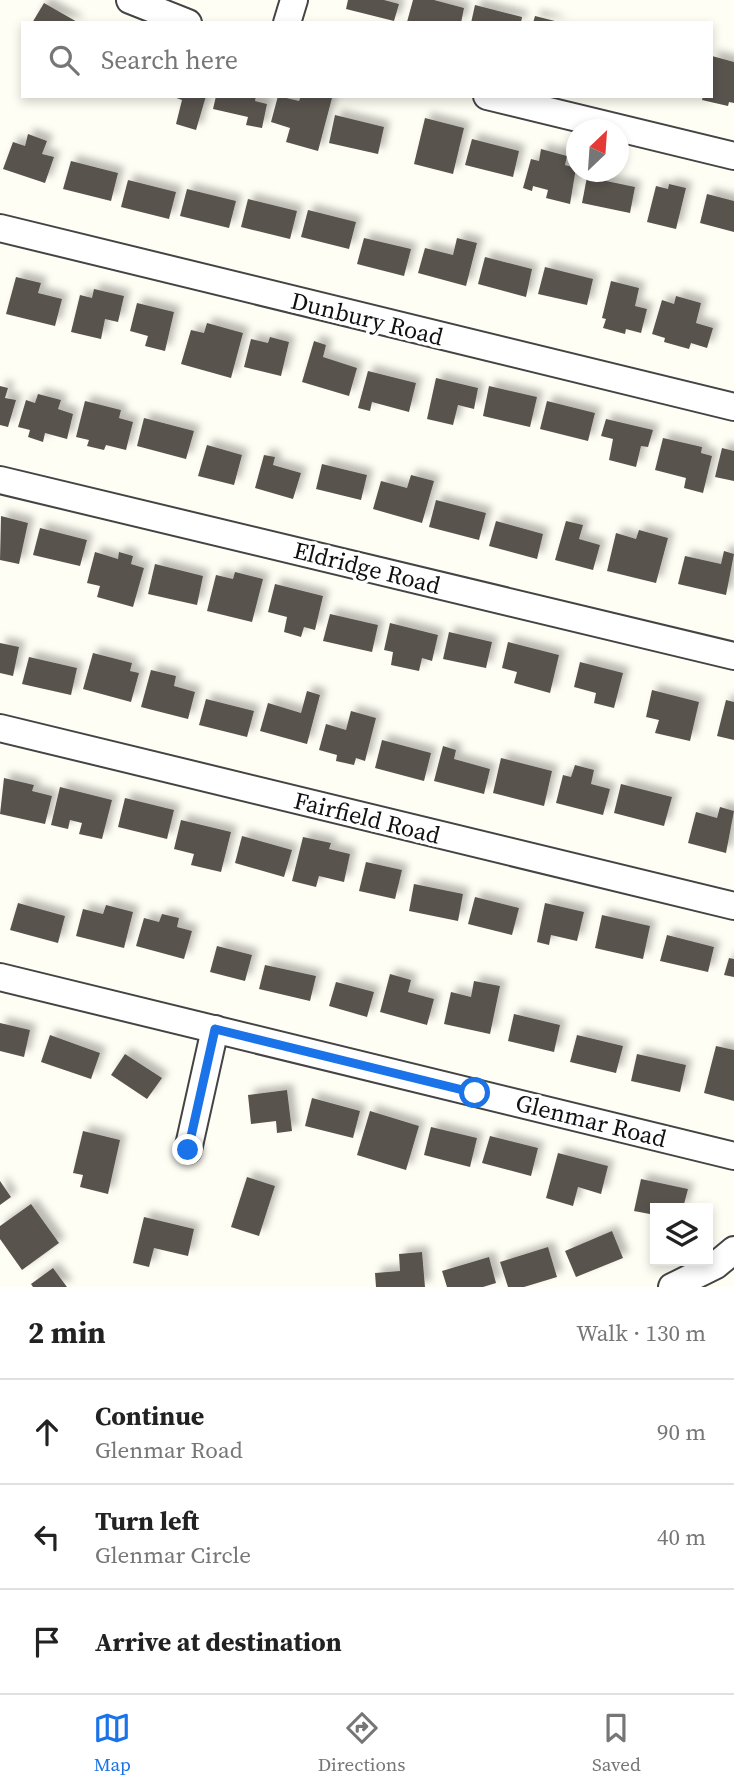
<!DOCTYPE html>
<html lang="en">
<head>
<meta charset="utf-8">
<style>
  body { margin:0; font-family:"Source Serif 4",serif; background:#f2f2f2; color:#222 }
  .controls { position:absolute; right:21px; bottom:21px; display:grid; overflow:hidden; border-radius:0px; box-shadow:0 4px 10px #0003 }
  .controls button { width:63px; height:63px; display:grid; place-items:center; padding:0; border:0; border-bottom:2px solid #e0e0e0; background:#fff; color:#222; font:35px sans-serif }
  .compass { position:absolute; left:566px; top:119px; width:63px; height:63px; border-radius:50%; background:#fff; box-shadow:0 4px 10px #0003; rotate:25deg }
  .stop { position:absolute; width:21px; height:21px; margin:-16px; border:5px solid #1a73e8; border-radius:50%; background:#fff }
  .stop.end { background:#1a73e8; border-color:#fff; box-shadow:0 2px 7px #0008 }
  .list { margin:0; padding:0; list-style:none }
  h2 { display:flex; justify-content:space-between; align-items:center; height:91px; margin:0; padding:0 28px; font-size:30px }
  h2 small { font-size:23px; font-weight:400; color:#767676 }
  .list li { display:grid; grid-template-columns:46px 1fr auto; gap:21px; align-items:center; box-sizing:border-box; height:105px; padding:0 28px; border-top:2px solid #e0e0e0 }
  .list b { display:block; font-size:26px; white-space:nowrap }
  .list p { margin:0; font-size:23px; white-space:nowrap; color:#767676 }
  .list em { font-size:23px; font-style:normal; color:#767676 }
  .icon { flex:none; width:38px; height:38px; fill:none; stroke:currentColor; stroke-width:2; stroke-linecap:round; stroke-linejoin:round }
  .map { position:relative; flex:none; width:734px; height:1287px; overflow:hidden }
  .search { position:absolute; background:#fff; box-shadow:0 4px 10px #0003; left:21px; right:21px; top:21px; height:77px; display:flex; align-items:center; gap:18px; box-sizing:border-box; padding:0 24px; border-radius:0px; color:#767676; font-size:26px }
  .sheet { height:406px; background:#fff }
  nav { display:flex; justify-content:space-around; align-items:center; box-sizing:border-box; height:98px; border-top:2px solid #e0e0e0; background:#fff; font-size:19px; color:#767676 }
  nav a { display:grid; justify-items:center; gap:4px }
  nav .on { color:#1a73e8 }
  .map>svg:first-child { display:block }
  .building { fill:#59534d; filter:url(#shadow) }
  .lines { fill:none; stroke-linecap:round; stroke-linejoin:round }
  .minor-casing { stroke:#444; stroke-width:30 }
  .minor { stroke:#fff; stroke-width:26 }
  .route { stroke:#1a73e8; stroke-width:9 }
  .labels { text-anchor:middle; stroke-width:7; stroke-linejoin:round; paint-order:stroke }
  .street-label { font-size:24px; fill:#111; stroke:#fff }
</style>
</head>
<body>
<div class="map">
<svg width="734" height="1287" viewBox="0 0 734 1287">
  <defs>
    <filter id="shadow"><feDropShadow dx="6" dy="-6" stdDeviation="3.5" flood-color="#0004"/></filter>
  </defs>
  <rect width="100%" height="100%" fill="#fffef4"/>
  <g class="building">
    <path d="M348 0H384L399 4 394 21 346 9Z"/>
    <path d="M413 0H434L464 8 461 23 407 22Z"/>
    <path d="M44 3 79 23H32Z"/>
    <path d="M475 5 522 17 521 23H471Z"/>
    <path d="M535 16 559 22V23H533Z"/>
    <path d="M712 56 734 62V103L729 102 728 106 702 100 703 96H711Z"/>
    <path d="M171 96H206L196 130 176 124 182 100Z"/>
    <path d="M216 96H256L255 101 267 104 262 128 246 125 248 117 213 109Z"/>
    <path d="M278 96 299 101 301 96 332 98 318 151 286 142 290 128 271 122Z"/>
    <path d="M335 115 384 127 378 154 329 143Z"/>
    <path d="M425 118 464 128 453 174 414 164Z"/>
    <path d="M28 134 47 141 42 154 54 157 45 183 3 169 13 142 25 146Z"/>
    <path d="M472 139 519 151 513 177 465 165Z"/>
    <path d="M541 149 567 156 565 165 576 168 570 204 546 198 548 190 533 186 532 191 523 188 531 159 539 161Z"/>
    <path d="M71 161 118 173 111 201 63 189Z"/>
    <path d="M587 177 635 187 630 213 582 203Z"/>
    <path d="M128 180 176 192 169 219 121 207Z"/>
    <path d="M669 184 686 188 676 229 647 222 656 186 668 189Z"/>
    <path d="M187 189 236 201 229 228 180 216Z"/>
    <path d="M707 194 734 201V232L700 223Z"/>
    <path d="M248 199 297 211 290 239 241 227Z"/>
    <path d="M308 210 356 222 349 249 301 237Z"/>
    <path d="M364 238 411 249 404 276 357 264Z"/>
    <path d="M457 238 477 243 466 286 418 273 425 248 453 255Z"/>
    <path d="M485 257 532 269 526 297 478 284Z"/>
    <path d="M545 267 593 279 587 305 538 294Z"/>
    <path d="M16 277 41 283 38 293 62 299 55 326 6 314Z"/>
    <path d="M611 281 639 288 635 306 647 309 641 333 626 329 625 334 603 328 606 319 602 318Z"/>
    <path d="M94 289 124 296 118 322 105 319 101 339 71 332 80 295 92 298Z"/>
    <path d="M676 296 701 303 696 323 713 328 707 348 691 343 689 349 664 342 665 338 652 334 662 300 674 304Z"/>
    <path d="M137 303 174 312 165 351 145 346 148 336 130 331Z"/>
    <path d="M207 323 243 333 231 378 181 364 191 330 204 333Z"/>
    <path d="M270 337 289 342 281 376 244 367 251 339 268 343Z"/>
    <path d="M314 341 326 345 323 357 357 368 349 396 302 382Z"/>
    <path d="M368 371 416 383 409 412 372 402 370 411 358 408Z"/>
    <path d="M436 378 478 388 474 409 458 405 453 425 427 419Z"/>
    <path d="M0 386 8 388 5 398 16 400 8 427 0 425Z"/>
    <path d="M489 386 537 397 530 427 483 416Z"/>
    <path d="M38 394 61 400 58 409 73 414 67 439 45 433 43 442 28 437 30 430 18 427 26 400 35 403Z"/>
    <path d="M85 401 121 410 119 418 133 422 126 450 106 445 104 450 87 446 89 440 76 437Z"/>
    <path d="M547 401 595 413 588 441 540 429Z"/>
    <path d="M144 418 194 431 186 459 137 446Z"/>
    <path d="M606 419 653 430 648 447 641 446 636 467 609 460 613 439 601 436Z"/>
    <path d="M663 438 702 447 701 453 712 456 703 493 684 488 686 478 655 470Z"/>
    <path d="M207 445 242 455 234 485 198 476Z"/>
    <path d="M722 448 734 451V481L715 477Z"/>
    <path d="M264 455 275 457 273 465 301 473 293 499 255 488Z"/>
    <path d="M322 464 367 475 361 500 316 489Z"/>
    <path d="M411 475 434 481 422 523 373 509 381 481 407 488Z"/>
    <path d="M436 500 486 513 479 540 429 527Z"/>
    <path d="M1 516 28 523 19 564 0 560Z"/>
    <path d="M496 521 543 534 537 559 489 546Z"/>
    <path d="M566 521 583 525 579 539 600 545 593 570 555 560Z"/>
    <path d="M40 528 87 540 80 566 33 555Z"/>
    <path d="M639 530 668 538 656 583 607 571 616 533 636 539Z"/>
    <path d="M724 551 734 554 726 595 678 584 685 556 721 564Z"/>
    <path d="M95 552 118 559 119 552 133 556 131 564 144 568 133 607 97 597 100 586 87 583Z"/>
    <path d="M155 564 203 576 197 605 148 594Z"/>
    <path d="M235 572 263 579 252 622 207 611 216 575 233 579Z"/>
    <path d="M275 584 323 596 315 630 304 627 301 637 284 632 287 617 268 612Z"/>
    <path d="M330 614 378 625 372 652 323 641Z"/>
    <path d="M390 623 438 635 432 661 422 658 419 671 391 665 393 652 384 650Z"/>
    <path d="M449 632 492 642 486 668 443 659Z"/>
    <path d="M508 642 559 655 550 693 514 683 517 672 502 668Z"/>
    <path d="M0 643 19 647 13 676 0 673Z"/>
    <path d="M93 653 132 663 130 671 139 673 131 702 83 689Z"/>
    <path d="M29 657 77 668 71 695 22 684Z"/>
    <path d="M580 662 623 673 614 708 594 703 596 693 574 687Z"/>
    <path d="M151 670 176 676 174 686 195 692 188 719 141 707Z"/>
    <path d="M652 690 699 702 690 741 655 733 659 720 646 717Z"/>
    <path d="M307 691 320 695 307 744 260 731 268 703 301 713Z"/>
    <path d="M206 699 254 711 247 737 199 725Z"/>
    <path d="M726 700 734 702V740L717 736Z"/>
    <path d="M351 711 376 718 365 761 356 758 354 765 336 761 337 755 319 750 326 724 346 730Z"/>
    <path d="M382 740 431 753 424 781 375 768Z"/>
    <path d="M443 746 456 750 454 759 490 769 484 794 434 781Z"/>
    <path d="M501 758 552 771 544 806 493 793Z"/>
    <path d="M575 765 594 770 591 784 610 789 603 815 556 803 563 775 571 777Z"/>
    <path d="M4 778 34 785 32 791 52 796 45 824 0 814Z"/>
    <path d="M621 784 672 797 664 826 614 813Z"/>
    <path d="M60 787 112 800 102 839 79 834 82 823 70 820 68 829 51 825Z"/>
    <path d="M125 798 174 810 167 839 118 827Z"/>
    <path d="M720 807 734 811 726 853 688 843 696 812 717 818Z"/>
    <path d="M181 820 231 832 221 872 191 865 194 854 174 849Z"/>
    <path d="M242 836 292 850 284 877 235 863Z"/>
    <path d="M303 837 331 843 329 849 350 854 344 882 319 876 316 887 292 881Z"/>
    <path d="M366 862 402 870 395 899 359 891Z"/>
    <path d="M414 884 463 894 458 921 409 911Z"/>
    <path d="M475 897 519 908 512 935 468 924Z"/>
    <path d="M18 903 65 916 58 943 10 930Z"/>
    <path d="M545 903 584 912 577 941 551 935 549 945 537 942Z"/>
    <path d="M106 905 133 912 124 948 76 936 83 909 103 914Z"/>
    <path d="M162 914 179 918 177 927 192 931 184 959 136 946 144 918 159 922Z"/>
    <path d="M602 915 650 926 643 959 595 948Z"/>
    <path d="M667 935 714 947 708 972 660 961Z"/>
    <path d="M217 946 252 955 245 981 210 972Z"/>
    <path d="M729 958 734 959V977L724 975Z"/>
    <path d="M265 965 316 976 310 1001 259 989Z"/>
    <path d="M390 974 411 980 408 992 434 999 427 1025 380 1012Z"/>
    <path d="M474 981 500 986 490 1034 444 1024 451 992 471 997Z"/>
    <path d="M336 982 374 992 367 1017 329 1006Z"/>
    <path d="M514 1014 560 1025 554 1052 508 1041Z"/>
    <path d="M0 1023 30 1030 24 1057 0 1051Z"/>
    <path d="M50 1035 100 1053 91 1079 41 1062Z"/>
    <path d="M577 1035 623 1046 616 1073 570 1062Z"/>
    <path d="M716 1046 734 1050V1101L704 1093Z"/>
    <path d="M125 1054 162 1078 147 1099 111 1075Z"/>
    <path d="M637 1054 686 1065 680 1092 631 1081Z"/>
    <path d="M287 1090 292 1131 277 1133 276 1121 251 1124 248 1095Z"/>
    <path d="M312 1098 360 1111 353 1138 305 1126Z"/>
    <path d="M370 1111 419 1126 406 1170 357 1155Z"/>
    <path d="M431 1127 477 1138 470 1167 424 1155Z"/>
    <path d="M83 1131 120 1140 108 1194 80 1187 83 1175 73 1173Z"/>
    <path d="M490 1136 538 1148 531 1176 482 1163Z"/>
    <path d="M558 1153 608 1166 601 1194 578 1187 573 1206 546 1198Z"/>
    <path d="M247 1177 275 1186 259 1236 231 1227Z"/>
    <path d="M641 1179 688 1189 683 1208H655V1215L634 1211Z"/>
    <path d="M0 1181 11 1197 0 1205Z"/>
    <path d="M31 1204 59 1243 22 1270 0 1239V1226Z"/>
    <path d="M144 1217 194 1229 188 1256 154 1248 149 1267 133 1263Z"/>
    <path d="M612 1231 623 1258 576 1277 565 1251Z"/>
    <path d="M548 1247 557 1277 524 1287H508L500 1262Z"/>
    <path d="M422 1252 425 1287H376L375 1273 400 1271 399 1254Z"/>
    <path d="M489 1257 496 1283 483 1287H447L442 1271Z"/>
    <path d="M53 1268 67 1287H33L31 1284Z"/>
  </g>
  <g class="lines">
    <defs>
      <g id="minor">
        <path d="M130 0 188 23"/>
        <path d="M287 23 294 0"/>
        <path d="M487 96 734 156"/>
        <path d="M0 228 734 407"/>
        <path d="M0 480 734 656"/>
        <path d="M0 728 734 906"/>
        <path d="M0 977 734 1156"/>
        <path d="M188 1150 215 1029"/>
        <path d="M672 1287 716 1265 734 1250"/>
      </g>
    </defs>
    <use href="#minor" class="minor-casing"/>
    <use href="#minor" class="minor"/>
  </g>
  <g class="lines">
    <path class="route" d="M188 1150 215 1029 475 1093"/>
  </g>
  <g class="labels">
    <g class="street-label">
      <text transform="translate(367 319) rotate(14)" y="8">Dunbury Road</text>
      <text transform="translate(367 568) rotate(14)" y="8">Eldridge Road</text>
      <text transform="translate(367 818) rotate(14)" y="8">Fairfield Road</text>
      <text transform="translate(591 1121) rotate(14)" y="8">Glenmar Road</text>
    </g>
  </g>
</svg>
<div class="controls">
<button><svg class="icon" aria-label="layers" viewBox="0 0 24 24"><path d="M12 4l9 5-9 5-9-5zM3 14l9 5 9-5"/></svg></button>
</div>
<svg class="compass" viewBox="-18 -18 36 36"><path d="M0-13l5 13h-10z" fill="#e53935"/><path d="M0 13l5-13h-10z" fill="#767676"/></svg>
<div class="stop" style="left:475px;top:1093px"></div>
<div class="stop end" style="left:188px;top:1150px"></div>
<div class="search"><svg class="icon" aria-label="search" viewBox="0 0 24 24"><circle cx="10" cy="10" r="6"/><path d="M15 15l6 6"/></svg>Search here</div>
</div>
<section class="sheet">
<h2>2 min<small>Walk · 130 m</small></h2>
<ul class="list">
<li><svg class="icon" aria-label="ahead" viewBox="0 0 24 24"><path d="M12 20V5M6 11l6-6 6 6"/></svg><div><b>Continue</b><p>Glenmar Road</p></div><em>90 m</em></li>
<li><svg class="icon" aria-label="left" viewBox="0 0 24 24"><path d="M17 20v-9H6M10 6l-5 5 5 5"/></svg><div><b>Turn left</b><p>Glenmar Circle</p></div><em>40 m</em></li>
<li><svg class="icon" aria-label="arrive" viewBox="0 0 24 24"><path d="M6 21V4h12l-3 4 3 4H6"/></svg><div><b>Arrive at destination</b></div></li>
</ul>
</section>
<nav>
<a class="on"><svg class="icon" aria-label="map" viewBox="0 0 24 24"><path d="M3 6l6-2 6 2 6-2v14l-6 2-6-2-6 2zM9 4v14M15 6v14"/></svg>Map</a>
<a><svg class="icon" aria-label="directions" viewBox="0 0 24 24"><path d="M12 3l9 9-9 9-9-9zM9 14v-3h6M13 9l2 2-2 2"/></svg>Directions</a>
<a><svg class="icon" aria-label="saved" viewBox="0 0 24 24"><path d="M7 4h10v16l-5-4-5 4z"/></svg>Saved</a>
</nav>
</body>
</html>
